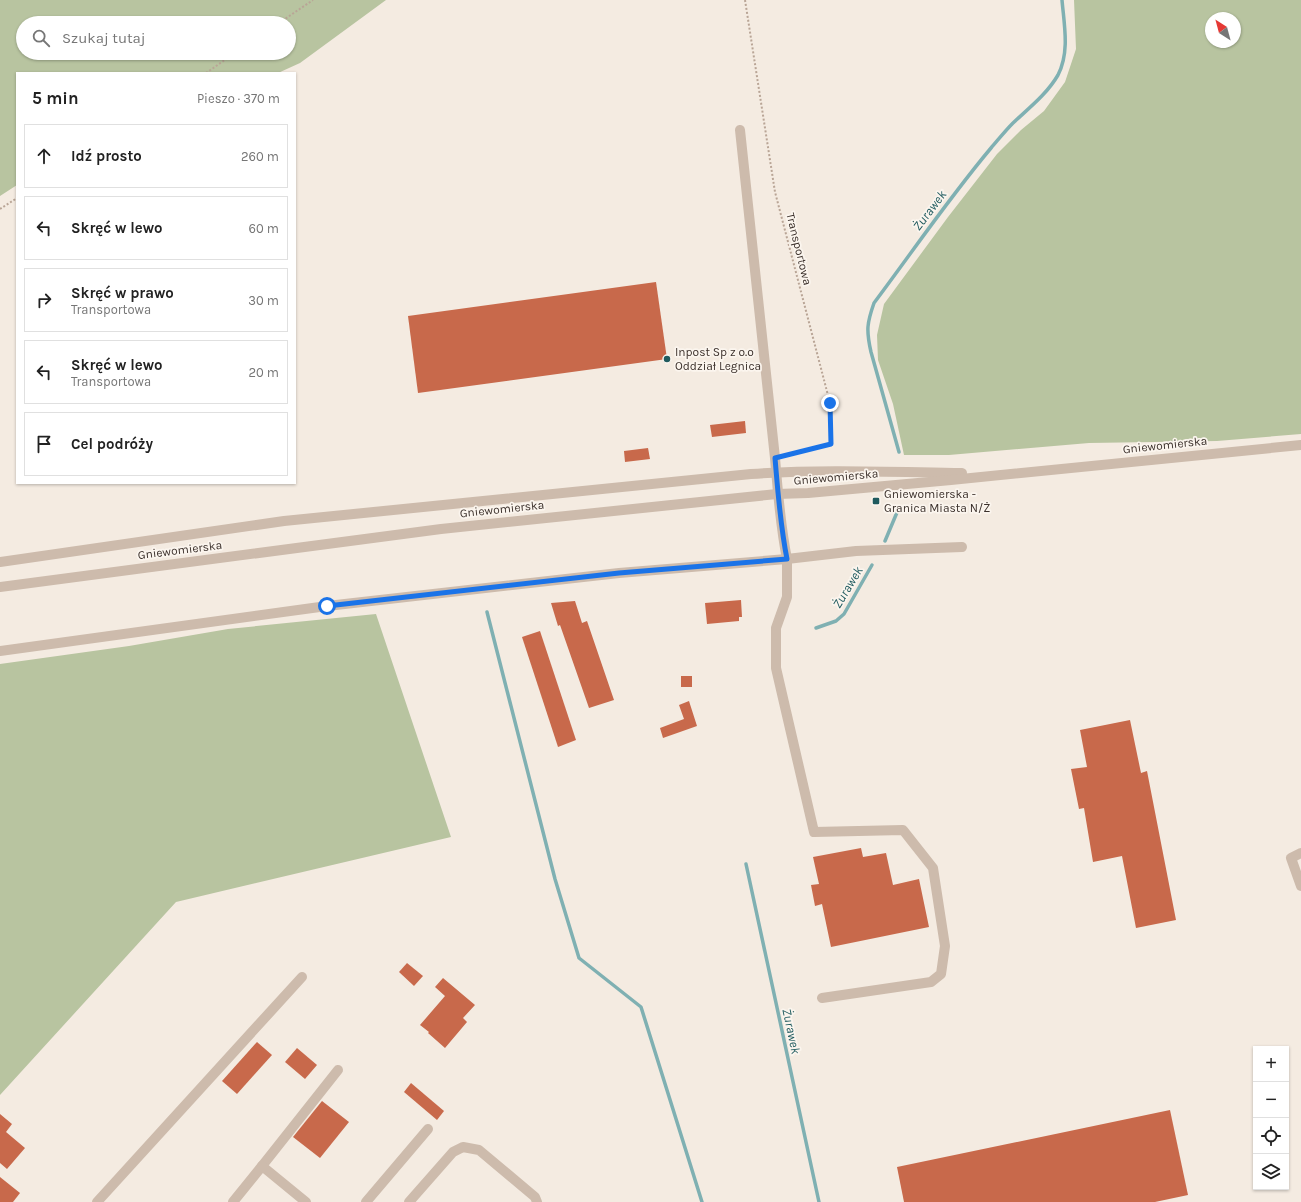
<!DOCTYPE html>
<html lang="pl">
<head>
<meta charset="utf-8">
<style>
  body { margin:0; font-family:Karla,sans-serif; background:#f2f2f2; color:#222 }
  .controls { position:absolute; right:12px; bottom:12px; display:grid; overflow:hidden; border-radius:0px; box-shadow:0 1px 3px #0004 }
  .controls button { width:36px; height:36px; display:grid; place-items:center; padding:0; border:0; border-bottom:1px solid #e0e0e0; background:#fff; color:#222; font:20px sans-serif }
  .compass { position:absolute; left:1205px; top:12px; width:36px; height:36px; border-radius:50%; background:#fff; box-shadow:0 1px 3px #0004; rotate:324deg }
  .stop { position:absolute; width:12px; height:12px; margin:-9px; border:3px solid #1a73e8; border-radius:50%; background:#fff }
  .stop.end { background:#1a73e8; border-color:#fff; box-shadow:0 1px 4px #0008 }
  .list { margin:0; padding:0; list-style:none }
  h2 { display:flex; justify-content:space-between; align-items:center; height:52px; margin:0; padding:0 16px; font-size:17px }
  h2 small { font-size:13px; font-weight:400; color:#767676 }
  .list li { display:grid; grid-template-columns:26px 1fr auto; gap:12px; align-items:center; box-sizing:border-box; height:64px; margin:0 8px 8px; padding:0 8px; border:1px solid #e0e0e0; border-radius:0px }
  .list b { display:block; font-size:15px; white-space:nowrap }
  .list p { margin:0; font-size:13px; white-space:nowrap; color:#767676 }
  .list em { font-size:13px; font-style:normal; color:#767676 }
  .icon { flex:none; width:22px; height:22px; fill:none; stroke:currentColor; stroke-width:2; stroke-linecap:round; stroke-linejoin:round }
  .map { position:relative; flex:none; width:1301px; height:1202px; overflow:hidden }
  .search { position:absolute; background:#fff; box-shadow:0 1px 3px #0004; left:16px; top:16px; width:280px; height:44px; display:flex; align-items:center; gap:10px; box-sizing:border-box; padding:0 14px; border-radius:22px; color:#767676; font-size:15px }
  .panel { position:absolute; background:#fff; box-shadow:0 1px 3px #0004; left:16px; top:72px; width:280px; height:412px; border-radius:0px }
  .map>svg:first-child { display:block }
  .green { fill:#b8c4a0; fill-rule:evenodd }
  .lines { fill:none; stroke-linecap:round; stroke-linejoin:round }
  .stream { stroke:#7fb0b2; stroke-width:3.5 }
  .building { fill:#c8694b }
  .path { stroke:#b9a596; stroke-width:2; stroke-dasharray:2 2; stroke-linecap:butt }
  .minor { stroke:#cdbbac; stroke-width:10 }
  .route { stroke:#1a73e8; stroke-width:5 }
  .poi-dot { fill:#1f5a5e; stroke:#fbf5ee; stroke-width:1.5 }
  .labels { text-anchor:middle; stroke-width:3.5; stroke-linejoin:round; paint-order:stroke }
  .street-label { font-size:12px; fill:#3b302b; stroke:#fbf5ee }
  .poi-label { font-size:12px; fill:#3b302b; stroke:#fbf5ee; text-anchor:start }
  .water-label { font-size:13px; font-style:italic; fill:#1f5a5e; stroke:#fbf5ee }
</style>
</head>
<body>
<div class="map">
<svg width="1301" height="1202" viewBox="0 0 1301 1202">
  <rect width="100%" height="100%" fill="#f4ebe1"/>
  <g class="green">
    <path d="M0 0H386L300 63 278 73H17V185L0 196ZM23 23H289V53H23Z"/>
    <path d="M1074 0H1301V434L1217 441 1089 443 949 455H904L893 404 878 360 877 335 884 304 948 217 997 154 1021 130 1044 111 1065 82 1076 49ZM1211 18H1235V42H1211Z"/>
    <path d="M376 614 451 837 176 902 0 1095V664L129 646 228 629Z"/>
  </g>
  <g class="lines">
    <g class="stream">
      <path d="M899 452 871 352C866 330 867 323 874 303 913 251 949 198 991 148 998 140 1005 131 1013 123 1029 108 1047 94 1058 75 1070 52 1064 24 1062 0"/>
      <path d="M885 541 898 510"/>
      <path d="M487 612 555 879 579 958 641 1007 702 1202"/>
      <path d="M816 628 836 621 844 614 872 565"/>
      <path d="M746 864 819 1202"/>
    </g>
  </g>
  <g class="building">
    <path d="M656 282 667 359 418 393 408 316Z"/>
    <path d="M745 421 746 433 712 437 710 425Z"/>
    <path d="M648 448 650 459 625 462 624 451Z"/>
    <path d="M741 600 742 617H739V621L707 624 705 603Z"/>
    <path d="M575 601 582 623 587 621 614 700 589 708 560 625 558 626 551 603Z"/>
    <path d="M540 631 576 740 558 747 522 637Z"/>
    <rect x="681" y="676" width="11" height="11"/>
    <path d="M689 701 697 726 663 738 660 728 684 719 679 705Z"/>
    <path d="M1130 720 1141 773 1147 771 1176 920 1136 928 1122 856 1093 862 1084 808 1079 809 1071 769 1087 767 1080 730Z"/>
    <path d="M861 848 863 857 886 853 893 885 919 879 929 927 831 947 822 904 815 906 811 885 819 884 813 857Z"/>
    <path d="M407 963 423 976 414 986 399 972Z"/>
    <path d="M443 978 475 1005 463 1018 467 1022 445 1048 428 1033 429 1032 420 1025 445 996 435 987Z"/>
    <path d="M257 1042 272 1055 237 1094 222 1081Z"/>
    <path d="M297 1048 317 1065 305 1079 285 1062Z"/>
    <path d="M411 1083 444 1111 437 1120 404 1092Z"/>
    <path d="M322 1101 349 1122 320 1158 293 1137Z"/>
    <path d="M1170 1110 1188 1195 1155 1202H904L897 1167Z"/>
    <path d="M0 1114 12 1124 6 1132 25 1148 7 1169 0 1163Z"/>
    <path d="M0 1177 20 1193 13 1202H0Z"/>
  </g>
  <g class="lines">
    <g class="path">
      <path d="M745 0 775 192 830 403 831 444 786 455"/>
      <path d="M279 23 313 0"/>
      <path d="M206 73 235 53"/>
      <path d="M0 209 17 198"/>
    </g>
    <g class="minor">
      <path d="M0 562 284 521 751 474C821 469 892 472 962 473"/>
      <path d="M0 587 441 529 777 494 808 493 951 480 1301 445"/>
      <path d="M0 651 327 606 619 573 787 559C780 524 778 493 775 458L740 130"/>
      <path d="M1301 853 1291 858 1301 886"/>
      <path d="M822 998 931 982 941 974 945 946 933 868 903 830 814 832 776 668V628L787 597V559L856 551 962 547"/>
      <path d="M262 1166 338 1070"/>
      <path d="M97 1202 302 977"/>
      <path d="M233 1202 262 1166 306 1202"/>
      <path d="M366 1202 428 1129"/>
      <path d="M409 1202 453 1152 463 1147 479 1150 535 1197 537 1202"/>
    </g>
  </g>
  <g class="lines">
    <path class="route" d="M327 606 619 573 787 559C780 524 778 493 775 458L831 444 830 403"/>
  </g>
  <g class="poi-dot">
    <circle cx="667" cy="359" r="4"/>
    <rect x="872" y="497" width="8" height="8" rx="2"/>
  </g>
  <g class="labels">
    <g class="street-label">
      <text transform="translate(799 249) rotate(76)" y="4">Transportowa</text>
      <text transform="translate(1165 445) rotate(-6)" y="4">Gniewomierska</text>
      <text transform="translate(836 477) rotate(-5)" y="4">Gniewomierska</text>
      <text transform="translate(502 509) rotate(-6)" y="4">Gniewomierska</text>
      <text transform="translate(180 550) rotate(-7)" y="4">Gniewomierska</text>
    </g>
    <g class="poi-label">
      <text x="675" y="356">Inpost Sp z o.o<tspan x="675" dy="14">Oddział Legnica</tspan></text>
      <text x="884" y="498">Gniewomierska -<tspan x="884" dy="14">Granica Miasta N/Ż</tspan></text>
    </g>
    <g class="water-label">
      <text transform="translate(929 210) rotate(-53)" y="5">Żurawek</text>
      <text transform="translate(847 587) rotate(-59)" y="5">Żurawek</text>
      <text transform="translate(792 1031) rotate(78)" y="5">Żurawek</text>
    </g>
  </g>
</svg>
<div class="controls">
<button>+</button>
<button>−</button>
<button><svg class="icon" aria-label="locate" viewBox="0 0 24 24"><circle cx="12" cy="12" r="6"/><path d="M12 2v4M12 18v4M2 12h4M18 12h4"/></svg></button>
<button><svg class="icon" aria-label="layers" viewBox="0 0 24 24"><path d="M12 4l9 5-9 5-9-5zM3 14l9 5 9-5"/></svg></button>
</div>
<svg class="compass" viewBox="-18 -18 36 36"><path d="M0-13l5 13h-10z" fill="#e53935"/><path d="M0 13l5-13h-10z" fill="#767676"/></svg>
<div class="stop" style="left:327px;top:606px"></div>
<div class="stop end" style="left:830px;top:403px"></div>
<div class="search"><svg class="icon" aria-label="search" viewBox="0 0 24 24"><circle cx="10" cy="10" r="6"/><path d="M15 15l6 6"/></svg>Szukaj tutaj</div>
<section class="panel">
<h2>5 min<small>Pieszo · 370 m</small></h2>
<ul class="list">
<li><svg class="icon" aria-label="ahead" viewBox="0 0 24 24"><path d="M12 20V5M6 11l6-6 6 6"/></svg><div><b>Idź prosto</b></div><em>260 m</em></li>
<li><svg class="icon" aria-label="left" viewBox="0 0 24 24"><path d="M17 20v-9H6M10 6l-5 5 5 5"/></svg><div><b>Skręć w lewo</b></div><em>60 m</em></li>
<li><svg class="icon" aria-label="right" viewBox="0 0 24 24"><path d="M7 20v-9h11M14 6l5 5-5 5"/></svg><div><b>Skręć w prawo</b><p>Transportowa</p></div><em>30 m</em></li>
<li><svg class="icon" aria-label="left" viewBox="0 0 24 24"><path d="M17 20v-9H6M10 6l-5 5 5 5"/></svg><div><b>Skręć w lewo</b><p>Transportowa</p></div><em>20 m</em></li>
<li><svg class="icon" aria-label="arrive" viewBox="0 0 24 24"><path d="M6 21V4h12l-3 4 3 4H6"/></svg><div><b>Cel podróży</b></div></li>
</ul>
</section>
</div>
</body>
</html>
